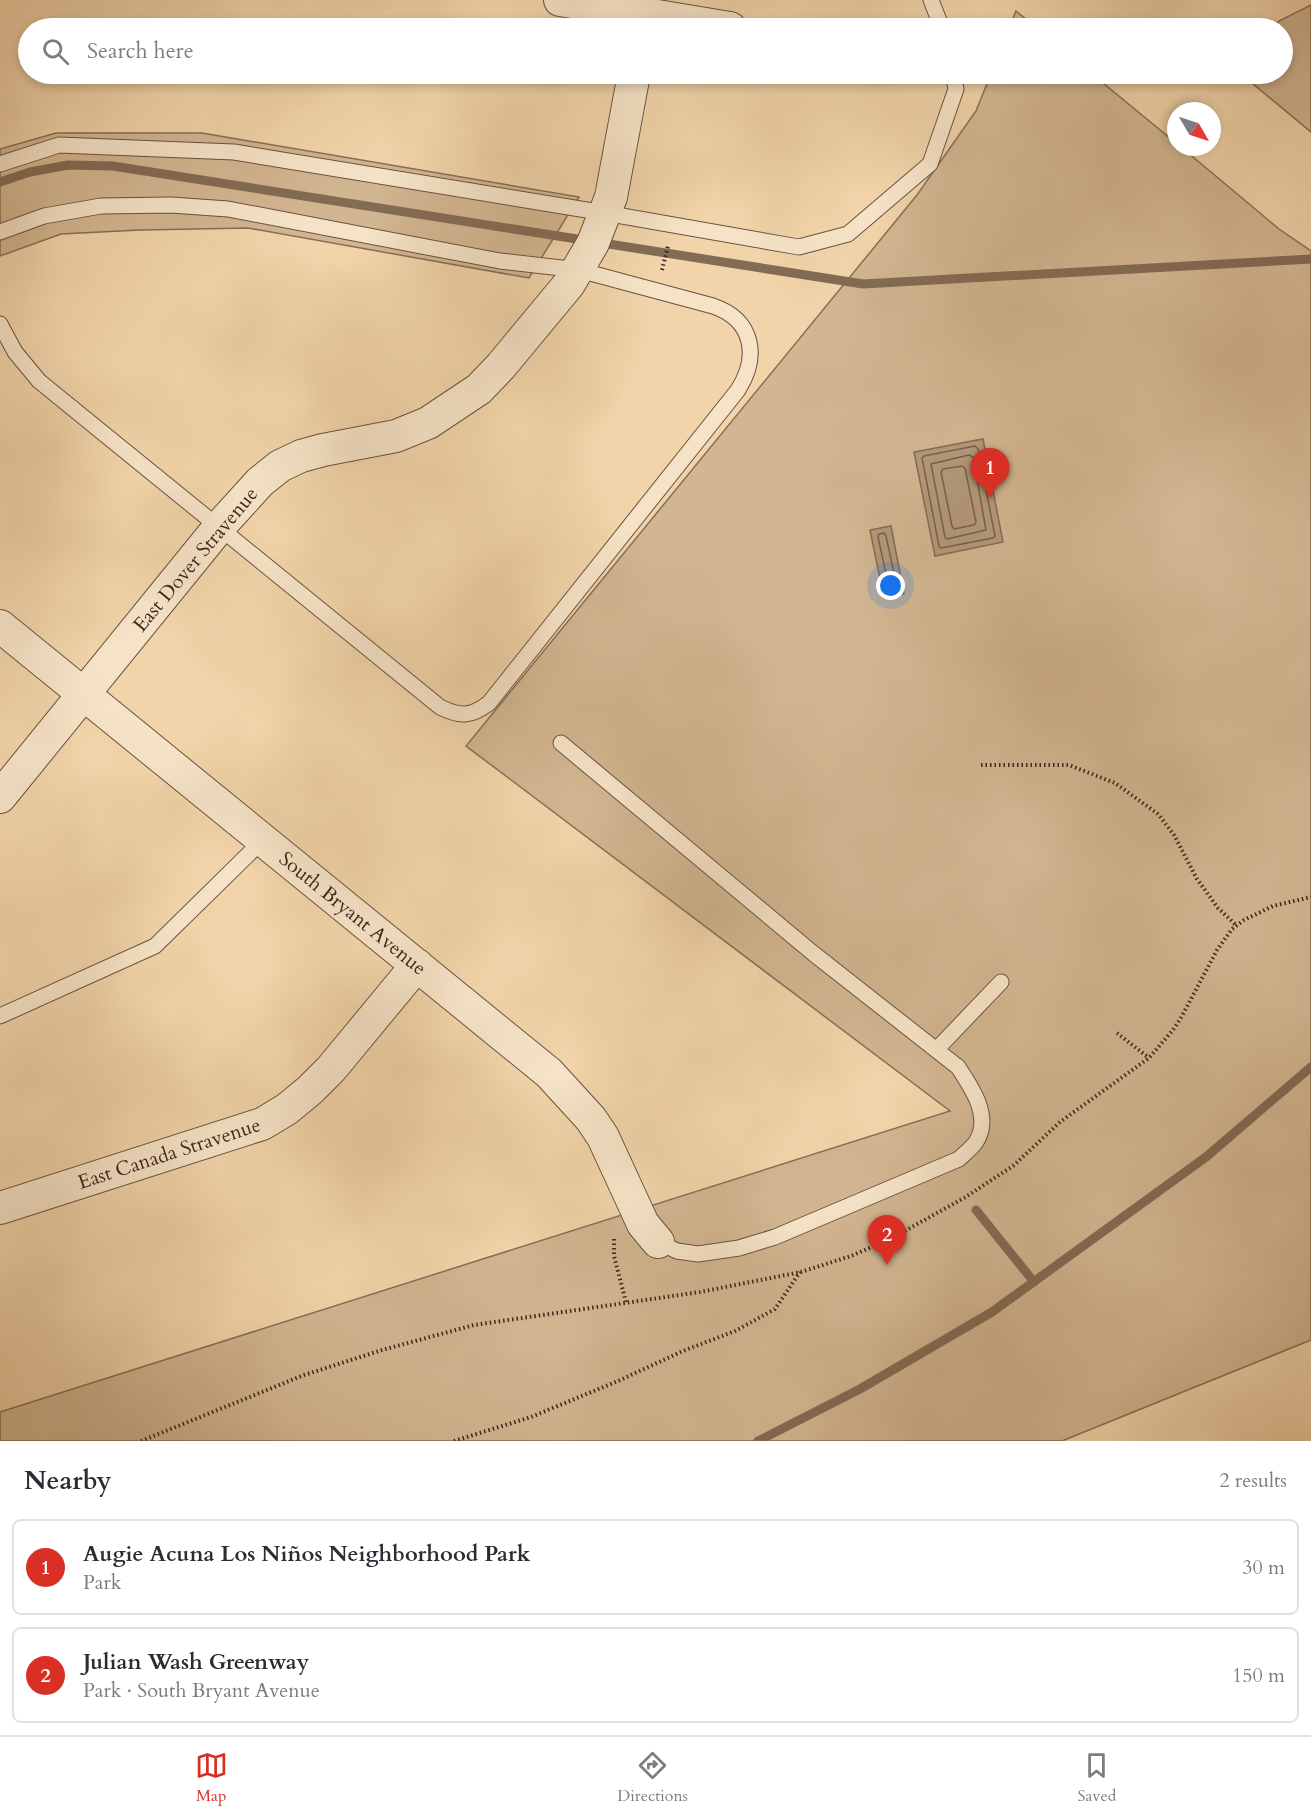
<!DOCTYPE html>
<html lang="en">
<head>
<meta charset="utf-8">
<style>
  body { margin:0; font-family:Cardo,serif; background:#f7f7f7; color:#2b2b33 }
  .compass { position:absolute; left:1167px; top:102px; width:54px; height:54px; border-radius:50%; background:#fff; box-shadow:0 3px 9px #0003; rotate:129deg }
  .you { position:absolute; left:891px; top:586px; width:21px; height:21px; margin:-15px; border:4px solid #fff; border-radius:50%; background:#1a73e8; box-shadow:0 0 0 9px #1a73e833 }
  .badge { display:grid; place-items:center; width:39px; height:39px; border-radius:50%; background:#d93025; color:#fff; font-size:20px; font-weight:700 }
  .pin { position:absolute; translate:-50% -50px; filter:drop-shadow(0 2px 3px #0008) }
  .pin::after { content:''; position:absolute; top:32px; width:21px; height:18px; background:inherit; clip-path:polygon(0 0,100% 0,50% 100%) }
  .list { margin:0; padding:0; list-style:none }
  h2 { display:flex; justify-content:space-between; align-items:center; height:78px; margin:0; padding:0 24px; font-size:26px }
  h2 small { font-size:20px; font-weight:400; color:#7c7c81 }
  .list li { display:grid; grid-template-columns:39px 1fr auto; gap:18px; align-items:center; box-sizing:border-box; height:96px; margin:0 12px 12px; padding:0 12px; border:2px solid #e1e1e2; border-radius:9px }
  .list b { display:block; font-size:22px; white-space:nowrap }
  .list p { margin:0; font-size:20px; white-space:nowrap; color:#7c7c81 }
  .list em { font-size:20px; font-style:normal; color:#7c7c81 }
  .icon { flex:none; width:33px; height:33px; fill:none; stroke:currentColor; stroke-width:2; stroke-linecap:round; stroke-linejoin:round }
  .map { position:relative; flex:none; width:1311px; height:1441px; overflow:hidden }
  .search { position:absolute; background:#fff; box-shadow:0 3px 9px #0003; left:18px; right:18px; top:18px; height:66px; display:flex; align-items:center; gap:15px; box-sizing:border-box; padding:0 21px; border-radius:33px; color:#7c7c81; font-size:22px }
  .sheet { height:294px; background:#fff }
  nav { display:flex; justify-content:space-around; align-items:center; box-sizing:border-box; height:84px; border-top:2px solid #e1e1e2; background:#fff; font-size:16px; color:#7c7c81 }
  nav a { display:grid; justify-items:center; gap:3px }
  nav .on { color:#d93025 }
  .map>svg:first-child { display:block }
  .green { fill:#d2b691; stroke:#876e56; stroke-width:1.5 }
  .water { fill:#b39979; stroke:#836b54; stroke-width:1.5 }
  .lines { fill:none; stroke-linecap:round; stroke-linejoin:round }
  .shore { stroke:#78604a; stroke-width:1.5 }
  .stream { stroke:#836b54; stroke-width:9 }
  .lane-casing { stroke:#69523f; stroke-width:17 }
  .street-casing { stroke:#69523f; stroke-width:34 }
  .path { stroke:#3c261c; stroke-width:4; stroke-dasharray:1.5 3; stroke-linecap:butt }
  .lane { stroke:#f6e3c7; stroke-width:15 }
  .street { stroke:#f6e3c7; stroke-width:32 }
  .labels { text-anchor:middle; stroke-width:6; stroke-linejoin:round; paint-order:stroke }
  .street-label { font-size:20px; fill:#3c261c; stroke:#f6e3c7 }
</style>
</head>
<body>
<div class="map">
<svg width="1311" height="1441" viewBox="0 0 1311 1441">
  <rect width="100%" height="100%" fill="#f1d4a9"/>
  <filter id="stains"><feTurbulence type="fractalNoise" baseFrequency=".00333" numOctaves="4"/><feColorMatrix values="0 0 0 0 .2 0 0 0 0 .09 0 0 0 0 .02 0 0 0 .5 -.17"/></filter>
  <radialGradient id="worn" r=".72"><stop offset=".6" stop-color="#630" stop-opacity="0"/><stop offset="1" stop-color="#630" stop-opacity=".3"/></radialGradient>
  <g class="green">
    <path d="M1311 5V132L1241 74H1282V28H1274L1279 21Z"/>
    <path d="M1016 11 1037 28H1009Z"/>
    <path d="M991 74H1092L1176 143V147H1181L1279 229 1311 251V1340L1062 1441H0V1412L950 1111 466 746 917 195 976 111Z"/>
    <path d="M56 133H202L579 197 529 278 248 228 140 230 61 234 0 256V149Z"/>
  </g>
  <g class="water">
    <path d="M983 439 1003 542 935 556 914 452Z"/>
    <path d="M891 526 904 594 884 598 870 530Z"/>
  </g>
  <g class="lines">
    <g class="shore">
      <path d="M975 446 978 449 995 536 993 538 941 548 939 546 922 458 924 456Z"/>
      <path d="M969 455 973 457 986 530 947 539 945 537 931 464Z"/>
      <path d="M962 466 965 468 976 522 974 525 954 529 952 526 941 472 943 469Z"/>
      <path d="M884 533 886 536 897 587 892 591 889 588 878 537 879 534Z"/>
    </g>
    <g class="stream">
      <path d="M0 182 30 172 68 165 113 166 863 284 1311 259"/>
      <path d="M976 1210 1034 1282"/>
      <path d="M758 1441 860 1389 992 1312 1206 1157 1311 1067"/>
    </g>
    <defs>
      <g id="lane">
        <path d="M931 0 942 28"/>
        <path d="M0 164 59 145 234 152 605 213 799 247 848 234 930 164 956 89 953 74"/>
        <path d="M0 232 44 216 101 206 171 205 228 209 500 261 579 270 713 306C754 320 759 357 738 390L489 703C471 717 460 717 440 707L39 381 15 352 0 324"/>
        <path d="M561 743 814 954 958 1067C972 1088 992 1117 976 1142 972 1148 964 1154 959 1159L775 1237 739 1248 698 1254 677 1251 658 1242"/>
        <path d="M0 1016 155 946 263 840"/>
        <path d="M937 1049 1001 982"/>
      </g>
      <g id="street">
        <path d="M560 0 730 28"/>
        <path d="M0 626 549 1073 591 1119 603 1137 643 1224 658 1242"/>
        <path d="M0 797 220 526 260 482 280 466 301 456 323 450 396 436 428 423 479 389 501 366 569 284 593 243 611 197 634 74"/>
        <path d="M0 1208 262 1124 287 1109 310 1090 331 1069 417 965"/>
      </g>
    </defs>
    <use href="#lane" class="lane-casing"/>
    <use href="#street" class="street-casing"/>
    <g class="path">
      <path d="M662 270 668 246"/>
      <path d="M981 765H1069L1115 783 1158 814 1174 835 1197 879 1218 908 1237 926"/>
      <path d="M1117 1033 1149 1058"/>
      <path d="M614 1239V1256L626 1302"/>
      <path d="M141 1441 304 1375 382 1350 474 1325 700 1292 801 1272 851 1256 892 1238 964 1198 1013 1166 1060 1122 1149 1058 1173 1030 1182 1016 1217 950 1232 929 1244 920 1273 906 1311 897"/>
      <path d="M454 1441 531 1417 618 1381 683 1351 735 1331 775 1309 800 1272"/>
    </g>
    <use href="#lane" class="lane"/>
    <use href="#street" class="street"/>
  </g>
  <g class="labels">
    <g class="street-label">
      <text transform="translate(195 559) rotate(-50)" y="7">East Dover Stravenue</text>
      <text transform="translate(353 913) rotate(39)" y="7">South Bryant Avenue</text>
      <text transform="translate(169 1153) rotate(-18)" y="7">East Canada Stravenue</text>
    </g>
  </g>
  <rect width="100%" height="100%" filter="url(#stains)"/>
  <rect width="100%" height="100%" fill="url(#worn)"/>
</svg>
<svg class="compass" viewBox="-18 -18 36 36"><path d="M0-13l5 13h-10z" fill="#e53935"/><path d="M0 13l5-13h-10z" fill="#7c7c81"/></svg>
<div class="you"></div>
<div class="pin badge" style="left:990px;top:498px">1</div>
<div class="pin badge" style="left:887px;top:1265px">2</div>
<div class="search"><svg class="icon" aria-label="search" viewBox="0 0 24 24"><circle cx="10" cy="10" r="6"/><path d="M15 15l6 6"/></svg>Search here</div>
</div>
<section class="sheet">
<h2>Nearby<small>2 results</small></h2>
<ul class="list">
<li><span class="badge">1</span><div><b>Augie Acuna Los Niños Neighborhood Park</b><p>Park</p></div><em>30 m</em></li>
<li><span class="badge">2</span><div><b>Julian Wash Greenway</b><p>Park · South Bryant Avenue</p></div><em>150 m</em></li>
</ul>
</section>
<nav>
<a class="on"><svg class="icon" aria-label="map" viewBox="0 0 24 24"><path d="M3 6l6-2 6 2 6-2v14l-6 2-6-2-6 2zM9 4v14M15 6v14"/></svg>Map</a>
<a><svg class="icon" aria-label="directions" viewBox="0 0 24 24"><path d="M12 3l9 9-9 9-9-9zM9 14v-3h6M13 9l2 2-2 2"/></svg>Directions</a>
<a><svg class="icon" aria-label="saved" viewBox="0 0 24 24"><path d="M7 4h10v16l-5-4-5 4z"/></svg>Saved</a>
</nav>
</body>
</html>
